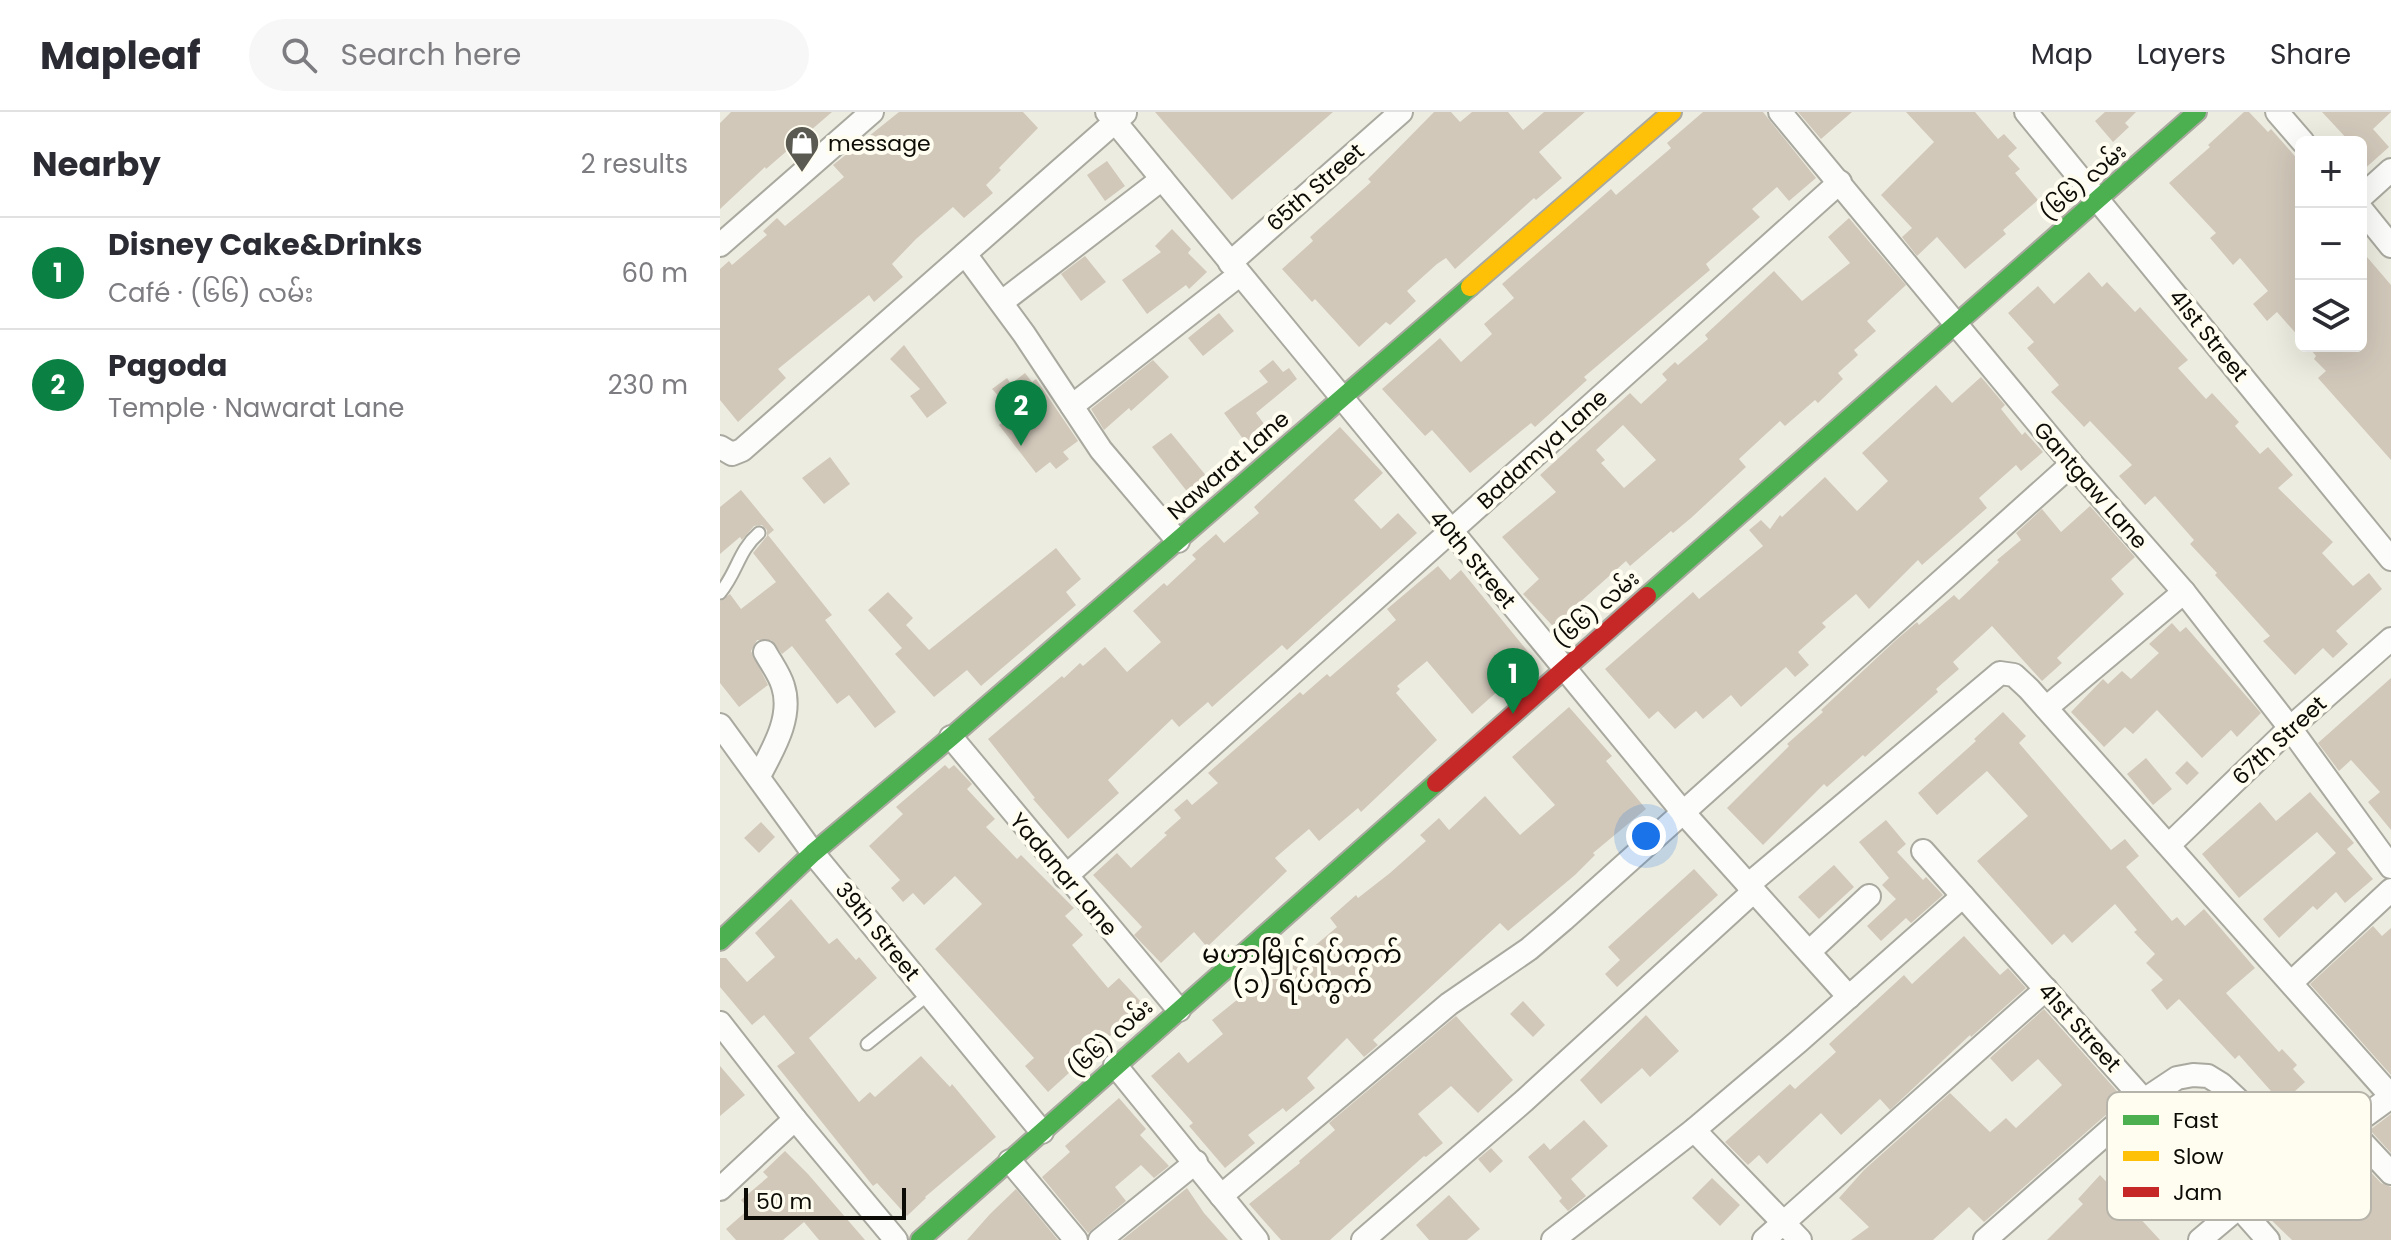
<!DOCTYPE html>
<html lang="en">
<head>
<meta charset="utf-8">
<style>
  body { margin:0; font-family:Poppins,"Noto Sans Myanmar",sans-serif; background:#f7f7f7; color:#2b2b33 }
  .controls { position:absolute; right:24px; top:24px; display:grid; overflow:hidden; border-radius:12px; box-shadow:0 8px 32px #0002 }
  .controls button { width:72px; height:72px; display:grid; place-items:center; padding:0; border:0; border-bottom:2px solid #e1e1e2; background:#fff; color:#2b2b33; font:40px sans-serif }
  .scale { position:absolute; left:24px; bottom:20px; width:162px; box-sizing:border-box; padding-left:8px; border:4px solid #0c0b05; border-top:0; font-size:22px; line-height:28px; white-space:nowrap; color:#0c0b05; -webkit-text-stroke:6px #fffdf0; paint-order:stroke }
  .you { position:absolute; left:926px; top:724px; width:28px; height:28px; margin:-20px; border:6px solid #fff; border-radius:50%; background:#1a73e8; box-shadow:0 0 0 12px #1a73e833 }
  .badge { display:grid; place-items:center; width:52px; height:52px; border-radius:50%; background:#0b8043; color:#fff; font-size:26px; font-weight:700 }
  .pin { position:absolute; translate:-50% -66px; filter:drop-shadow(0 2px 4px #0008) }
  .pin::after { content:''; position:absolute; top:42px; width:28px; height:24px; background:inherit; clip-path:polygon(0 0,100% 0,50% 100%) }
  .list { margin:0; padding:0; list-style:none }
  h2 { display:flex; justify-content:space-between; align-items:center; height:104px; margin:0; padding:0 32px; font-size:34px }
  h2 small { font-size:26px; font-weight:400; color:#7c7c81 }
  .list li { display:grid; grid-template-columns:52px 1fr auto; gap:24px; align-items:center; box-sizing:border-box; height:112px; padding:0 32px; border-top:2px solid #e1e1e2 }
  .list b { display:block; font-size:30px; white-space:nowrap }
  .list p { margin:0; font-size:26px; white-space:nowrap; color:#7c7c81 }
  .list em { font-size:26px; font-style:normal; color:#7c7c81 }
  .icon { flex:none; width:44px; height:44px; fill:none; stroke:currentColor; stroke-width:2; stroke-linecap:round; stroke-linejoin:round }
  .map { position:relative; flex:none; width:1671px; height:1128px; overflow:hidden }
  header { display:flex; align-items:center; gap:48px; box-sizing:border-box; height:112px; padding:0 40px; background:#fff; border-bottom:2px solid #e1e1e2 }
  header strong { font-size:38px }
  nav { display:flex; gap:44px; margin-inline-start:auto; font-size:28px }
  .search { width:560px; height:72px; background:#f7f7f7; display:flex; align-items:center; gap:20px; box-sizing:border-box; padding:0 28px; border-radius:44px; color:#7c7c81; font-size:30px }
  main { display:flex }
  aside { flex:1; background:#fff }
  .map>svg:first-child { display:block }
  .building { fill:#d1c8ba; fill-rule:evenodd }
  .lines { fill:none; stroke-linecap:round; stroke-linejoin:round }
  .lane-casing { stroke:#aaa9a0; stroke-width:15 }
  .street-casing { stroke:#aaa9a0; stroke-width:26 }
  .fast-casing { stroke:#aaa9a0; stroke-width:22 }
  .slow-casing { stroke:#aaa9a0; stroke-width:22 }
  .jam-casing { stroke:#aaa9a0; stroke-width:22 }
  .lane { stroke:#fcfcfa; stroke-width:11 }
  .street { stroke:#fcfcfa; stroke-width:22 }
  .fast { stroke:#4caf50; stroke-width:18 }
  .slow { stroke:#ffc107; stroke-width:18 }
  .jam { stroke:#c62828; stroke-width:18 }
  .labels { text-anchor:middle; stroke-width:8; stroke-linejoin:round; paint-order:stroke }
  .poi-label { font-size:22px; fill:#0c0b05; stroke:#fffdf0; text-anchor:start }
  .street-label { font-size:22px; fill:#0c0b05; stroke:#fffdf0 }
  .quarter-label { font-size:26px; fill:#0c0b05; stroke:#fffdf0 }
  .key { fill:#fffdf0; stroke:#b6b4aa; stroke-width:2 }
  .key-label { font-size:22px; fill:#0c0b05 }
</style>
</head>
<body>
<header>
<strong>Mapleaf</strong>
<div class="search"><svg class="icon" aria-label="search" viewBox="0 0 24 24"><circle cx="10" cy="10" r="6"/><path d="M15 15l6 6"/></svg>Search here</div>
<nav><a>Map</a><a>Layers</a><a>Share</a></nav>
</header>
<main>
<aside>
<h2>Nearby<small>2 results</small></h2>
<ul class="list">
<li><span class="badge">1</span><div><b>Disney Cake&amp;Drinks</b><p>Café · (၆၆) လမ်း</p></div><em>60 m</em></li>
<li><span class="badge">2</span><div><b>Pagoda</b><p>Temple · Nawarat Lane</p></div><em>230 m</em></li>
</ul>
</aside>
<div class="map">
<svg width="1671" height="1128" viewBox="0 0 1671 1128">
  <rect width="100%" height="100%" fill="#edece0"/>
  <g class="building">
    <path d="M11 0H112L46 57 45 55 0 97V11Z"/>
    <path d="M179 0H303L318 16 279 56 281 58 266 73 273 81 244 106 233 95 196 127 172 152 183 165 154 190 149 183 58 257 66 266 18 310 0 288V157L9 149 12 153 47 123 43 119 57 106 65 114 124 65 113 53Z"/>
    <path d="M435 0H613L512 88Z"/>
    <path d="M714 0H731L740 10 752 0H788L803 18 824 0H865L819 40 842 66 816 88 814 86 735 157 726 146 717 152 687 179 696 189 670 213 666 210 639 235 595 187 592 190 562 157 593 129 590 125 651 70 648 67Z"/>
    <path d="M983 0H1043L1096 66 1069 89 1057 75 1032 97 1040 105 986 152 990 158 864 265 867 268 815 315 811 311 750 361 712 318 705 324 662 277 720 226 741 250 772 222 764 212 794 186 782 172 891 77 896 83 951 36 947 31Z"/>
    <path d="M1078 0H1132L1101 27Z"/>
    <path d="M1186 0H1255L1278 27 1284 22 1297 36 1288 44 1300 57 1295 61 1318 88 1283 118 1286 122 1245 157 1217 125 1197 144 1182 125 1192 116 1161 83 1214 30Z"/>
    <path d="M1385 0H1416L1405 11 1409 15 1393 30 1375 9Z"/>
    <path d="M1524 0H1529L1548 20 1551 17 1581 51V227L1557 200 1547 209 1533 192 1548 179 1520 146 1513 153 1490 126 1496 121 1449 71 1490 35 1488 33Z"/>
    <path d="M1602 0H1671L1653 17 1669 35 1641 60V30H1630Z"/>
    <path d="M387 49 405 74 385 89 367 63Z"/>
    <path d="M1129 106 1186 173 1147 209 1156 219 1134 238 1138 243 1118 261 1123 267 1098 291 1095 288 1065 314 1060 309 1019 347 1026 355 971 406 953 421 951 419 910 454 906 449 859 491 868 501 842 524 803 482 819 467 782 425 836 380 820 363 910 281 921 292 947 268 942 262 955 250 958 253 988 227 985 223 1054 159 1082 189 1130 151 1108 125ZM903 313 936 348 904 376 881 351 885 348 876 338Z"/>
    <path d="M452 117 471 137 468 141 487 160 469 177 466 173 427 202 402 168 441 140 435 134Z"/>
    <path d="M1641 138 1671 173V348L1598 266 1606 259 1594 247 1596 244 1588 234H1641Z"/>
    <path d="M365 144 386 170 361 189 341 162Z"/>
    <path d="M1369 160 1382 175 1387 170 1415 200 1420 195 1468 248 1458 256 1486 287 1492 281 1519 310 1515 314 1540 342 1548 335 1573 363 1558 376 1613 430 1602 441 1633 474 1649 461 1662 477 1616 519 1628 532 1613 546 1603 536 1575 563 1543 529 1550 524 1495 463 1497 461 1470 432 1474 428 1435 384 1425 393 1399 364 1412 353 1370 309 1364 315 1331 280 1339 273 1307 236 1314 230 1288 201 1318 174 1334 192Z"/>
    <path d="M499 201 514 219 483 244 468 226Z"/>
    <path d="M184 233 227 291 207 306 190 284 200 277 170 247Z"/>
    <path d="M433 248 449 265 411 299 409 296 384 318 371 297Z"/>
    <path d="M553 248 563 260 569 256 577 267 536 301 547 316 526 331 504 301 548 270 539 259Z"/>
    <path d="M305 261 312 270 316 267 358 329 343 340 349 347 336 357 330 350 316 361 279 313 286 307 278 297 285 291 272 277 287 266 291 272Z"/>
    <path d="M1261 265 1285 293 1281 297 1302 323 1305 320 1323 340 1301 359 1296 353 1259 386 1267 396 1202 453 1198 448 1149 497 1136 482 1102 511 1106 515 1078 540 1089 553 1075 565 1066 555 1021 595 1011 583 983 607 976 599 955 617 938 599 929 607 885 557 973 480 979 487 1043 434 1029 418 1041 408 1050 417 1060 403 1062 405 1105 365 1137 399 1168 369 1142 341 1216 273 1232 291Z"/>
    <path d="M620 315 663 361 634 388 661 417 678 401 697 421 567 538 562 533 492 595 488 590 459 615 452 607 388 668 399 681 348 727 313 687 315 686 268 627 342 564 344 566 360 551 363 554 385 535 407 560 441 530 413 499 444 471 447 474 476 447 472 443 496 422 504 431 539 401 534 395Z"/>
    <path d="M451 321 488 366 469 382 432 335Z"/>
    <path d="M110 345 130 372 104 392 82 366Z"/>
    <path d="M21 378 54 418 48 423 112 503 105 508 176 600 155 616 129 583 117 592 72 534 62 542 51 528H37L31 539 48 573 19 595 0 571V489L10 482 21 497 56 470 33 441 47 424V418L42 413 34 414 22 428 20 425 0 442V395Z"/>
    <path d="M1370 394 1415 445 1391 467 1404 482 1337 546 1342 551 1322 569 1272 514 1233 550 1239 557 1216 577 1218 580 1145 645 1143 643 1107 675 1104 672 1043 733 1007 696 1069 634 1067 632 1103 600 1101 598 1176 528 1197 510 1199 513 1234 483 1239 488 1279 450 1277 448 1301 428 1296 421 1322 397 1341 420Z"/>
    <path d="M336 436 361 467 346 480 356 493 261 574 247 558 214 585 175 542 182 536 148 498 168 480 193 506 186 513 209 538Z"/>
    <path d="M718 454 730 468 741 458 814 547 752 602 707 549 677 574 680 577 676 581 717 628 641 700 638 696 599 729 589 717 555 746 567 759 487 835 474 820 441 851 414 823 422 815 373 763 397 741 411 756 447 723 444 721 461 706 454 698 467 687 472 693 498 671 488 661 580 580 583 583 607 562 610 565 676 508 667 497Z"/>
    <path d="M1452 511 1460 520 1466 515 1541 601 1517 625 1511 618 1482 646 1437 598 1413 622 1405 615 1384 635 1351 600 1383 567 1388 572 1402 559 1411 567 1439 541 1429 532Z"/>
    <path d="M1671 566V718L1648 690 1660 680 1631 648 1619 659 1598 631Z"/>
    <path d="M849 595 892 644 886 649 926 697 873 741 875 743 855 763 788 819 780 811 653 928 658 933 644 945 627 926 587 966 595 976 566 1000 563 996 528 1023 535 1031 505 1056 469 1014 473 1011 431 964 459 940 468 951 503 922 492 908 548 863 550 865 580 838 584 843 617 815 610 806 636 783 638 786 670 761 706 729 700 723 719 706 729 718 765 684 800 723 835 693 792 645Z"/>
    <path d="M1283 600 1306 624 1299 631 1391 738 1405 727 1419 744 1406 755 1452 809 1457 805 1465 814 1484 797 1535 856 1506 881 1559 940 1562 937 1577 953 1573 957 1585 970 1564 989 1558 987 1519 943 1515 947 1459 887 1447 898 1431 878 1443 868 1426 851 1435 842 1414 820 1417 818 1395 792 1352 831 1344 822 1332 833 1257 749 1308 704 1267 659 1217 703 1198 681 1256 629 1254 627Z"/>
    <path d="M1426 646 1452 677 1433 693 1407 662Z"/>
    <path d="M1467 649 1479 661 1467 673 1455 661Z"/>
    <path d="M225 653 229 657 234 653 252 672 247 677 275 707 266 715 297 747 301 743 354 796 345 804 363 823 352 833 388 876 399 866 424 893 328 980 305 954 314 946 215 837 262 792 235 764 204 793 193 781 183 790 171 776 180 768 149 734 183 702 176 695Z"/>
    <path d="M1590 680 1634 731 1627 737 1653 767 1625 791 1616 780 1597 798 1593 794 1559 826 1543 807 1616 741 1597 720 1519 786 1482 742 1540 690 1556 709Z"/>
    <path d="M1166 708 1186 732 1177 740 1203 768 1206 765 1223 783 1191 811 1186 806 1161 829 1147 814 1176 787 1162 773 1169 766 1139 730Z"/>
    <path d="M41 710 55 725 39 741 24 726Z"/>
    <path d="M1114 753 1134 775 1099 807 1078 785Z"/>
    <path d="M974 757 998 783 897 875 885 862 900 848 888 835Z"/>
    <path d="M71 787 109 832 117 826 136 848 139 845 157 866 89 926 139 990 150 980 155 985 201 944 230 975 232 972 276 1025 205 1085 206 1086 187 1104 157 1071 153 1074 57 954 75 941 44 903 32 913 0 875V846H6L27 870 55 845 35 821Z"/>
    <path d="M1653 814 1662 824 1671 816V963L1590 872Z"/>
    <path d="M1244 824 1280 863 1288 856 1306 876 1251 925 1250 923 1170 998 1160 987 1121 1023 1101 1001 1047 1052 1039 1043 1028 1053 1005 1030 1070 972 1075 977 1116 940 1109 932 1184 863 1192 872Z"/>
    <path d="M803 889 825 913 813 925 790 902Z"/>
    <path d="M1324 897 1404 987 1264 1110 1249 1095 1213 1128H1131L1149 1115 1119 1086 1144 1058 1230 981 1270 1020 1286 1006 1296 1016 1342 973 1318 947 1292 970 1270 946Z"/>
    <path d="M926 903 959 939 930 965 922 956 881 992 860 968Z"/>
    <path d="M736 904 793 968 758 1001 731 974 698 1002 723 1031 706 1045 704 1044 610 1128H561L529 1092 580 1051 579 1049 615 1018 609 1011Z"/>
    <path d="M0 954 25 983 0 1004Z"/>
    <path d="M399 986 426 1017 420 1023 449 1054 434 1066 421 1053 395 1075 406 1089 368 1121 322 1065 350 1040 345 1034Z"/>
    <path d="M1671 1002V1041L1650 1018Z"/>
    <path d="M864 1008 888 1034 851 1067 866 1084 848 1099 839 1089 842 1086 808 1045 824 1031 830 1038Z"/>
    <path d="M1627 1035 1661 1071 1671 1075V1128H1572L1546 1103 1584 1065 1588 1062 1590 1065Z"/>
    <path d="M771 1036 783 1049 770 1061 758 1047Z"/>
    <path d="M65 1039 88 1062 145 1128H99L84 1110 63 1128H16L6 1117 29 1097 21 1088 48 1065 43 1060Z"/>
    <path d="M1380 1063 1440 1128H1327L1363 1092 1358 1087Z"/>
    <path d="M992 1066 1020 1093 1000 1114 972 1086Z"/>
    <path d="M467 1076 484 1101 508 1128H402Z"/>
    <path d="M296 1077 338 1128H247L270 1102Z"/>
    <path d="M729 1083 760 1117 747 1128H709L696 1113Z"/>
  </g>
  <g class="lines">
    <defs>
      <g id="lane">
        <path d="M0 481C18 459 18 439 39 421"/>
        <path d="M147 932 209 882"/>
      </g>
      <g id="street">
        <path d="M387 0 962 699 1129 885"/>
        <path d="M1060 0 1352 352 1464 480 1570 616 1671 755"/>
        <path d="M1306 0 1671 447"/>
        <path d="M1557 0 1583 30"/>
        <path d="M1641 85 1671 58"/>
        <path d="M1641 97 1671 134"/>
        <path d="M0 133 152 0"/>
        <path d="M245 142 304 222 381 338 458 429"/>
        <path d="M510 151 681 0"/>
        <path d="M282 190 442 67"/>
        <path d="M352 294 519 163"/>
        <path d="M0 335 12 342 22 338 405 1"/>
        <path d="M1326 596 1464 480"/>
        <path d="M0 613 93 741 322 1020"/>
        <path d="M231 625 459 898"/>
        <path d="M39 664C53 637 73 605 63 574 60 563 51 551 45 540"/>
        <path d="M1450 732 1570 616 1671 527"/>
        <path d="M1203 739 1548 1128"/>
        <path d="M345 765 1120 70"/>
        <path d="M1028 773 1280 561 1294 563 1309 577 1671 984"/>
        <path d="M1089 840 1149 784"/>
        <path d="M1572 870 1671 778"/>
        <path d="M0 911 75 1007"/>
        <path d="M395 953 537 1128"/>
        <path d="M1627 1014 1671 1061"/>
        <path d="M974 1018 1080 1128"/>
        <path d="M290 1049 356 1128"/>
        <path d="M0 1077 75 1007 176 1128"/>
        <path d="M501 1084 729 892 809 837 843 808 1352 352"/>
        <path d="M380 1128 476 1050"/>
        <path d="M643 1128 805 988 1034 779"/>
        <path d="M833 1128 974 1018 1079 929 1243 784"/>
        <path d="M1044 1128 1326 877"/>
        <path d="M1265 1128 1424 988 1457 966 1473 963 1488 964 1501 972 1534 1003 1556 1000"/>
        <path d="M1480 1128 1519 1095 1671 985"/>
      </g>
      <g id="fast">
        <path d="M927 484 1477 0"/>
        <path d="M0 829 93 741 231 625 750 175"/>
        <path d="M200 1128 716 671"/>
      </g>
      <path id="slow" d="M750 175 952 0"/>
      <path id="jam" d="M716 671 927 484"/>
    </defs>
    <use href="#lane" class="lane-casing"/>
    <use href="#street" class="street-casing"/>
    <use href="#fast" class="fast-casing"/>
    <use href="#slow" class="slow-casing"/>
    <use href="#jam" class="jam-casing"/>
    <use href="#lane" class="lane"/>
    <use href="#street" class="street"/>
    <use href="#fast" class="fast"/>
    <use href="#slow" class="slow"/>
    <use href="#jam" class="jam"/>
  </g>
  <defs>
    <symbol id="shop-pin" viewBox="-11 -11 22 30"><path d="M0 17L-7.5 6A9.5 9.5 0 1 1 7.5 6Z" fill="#5b5a52" stroke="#fffdf0"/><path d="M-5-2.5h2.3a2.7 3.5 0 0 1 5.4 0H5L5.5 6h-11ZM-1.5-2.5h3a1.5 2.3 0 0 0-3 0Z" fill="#fff"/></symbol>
  </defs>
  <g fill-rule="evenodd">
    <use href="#shop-pin" x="62" y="11" width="40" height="54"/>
  </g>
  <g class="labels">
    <g class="poi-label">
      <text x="108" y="39">message</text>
    </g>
    <g class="street-label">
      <text transform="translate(1363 70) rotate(-41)" y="8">(၆၆) လမ်း</text>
      <text transform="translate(595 75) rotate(-41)" y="8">65th Street</text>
      <text transform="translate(1489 223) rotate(51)" y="8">41st Street</text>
      <text transform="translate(822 337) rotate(-42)" y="8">Badamya Lane</text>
      <text transform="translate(508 353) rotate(-41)" y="8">Nawarat Lane</text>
      <text transform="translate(1371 373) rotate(49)" y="8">Gantgaw Lane</text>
      <text transform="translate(753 447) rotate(50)" y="8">40th Street</text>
      <text transform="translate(876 497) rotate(-41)" y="8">(၆၆) လမ်း</text>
      <text transform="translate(1559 628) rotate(-43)" y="8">67th Street</text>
      <text transform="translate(344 762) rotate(50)" y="8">Yadanar Lane</text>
      <text transform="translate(158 819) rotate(51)" y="8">39th Street</text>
      <text transform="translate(1360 915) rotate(48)" y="8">41st Street</text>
      <text transform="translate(390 926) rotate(-42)" y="8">(၆၆) လမ်း</text>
    </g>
    <g class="quarter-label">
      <text x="582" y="851">မဟာမြိုင်ရပ်ကွက်<tspan x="582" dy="30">(၁) ရပ်ကွက်</tspan></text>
    </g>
  </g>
  <rect x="1387" y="980" width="264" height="128" rx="12" class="key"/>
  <rect x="1403" y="1003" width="36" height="10" fill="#4caf50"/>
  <rect x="1403" y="1039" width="36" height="10" fill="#ffc107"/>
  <rect x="1403" y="1075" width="36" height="10" fill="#c62828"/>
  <g class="key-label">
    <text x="1453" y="1016">Fast</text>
    <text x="1453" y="1052">Slow</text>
    <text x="1453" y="1088">Jam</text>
  </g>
</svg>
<div class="controls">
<button>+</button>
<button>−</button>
<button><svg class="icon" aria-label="layers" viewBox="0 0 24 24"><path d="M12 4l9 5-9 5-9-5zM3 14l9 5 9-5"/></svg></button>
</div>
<div class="scale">50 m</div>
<div class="you"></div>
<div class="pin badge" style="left:793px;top:602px">1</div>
<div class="pin badge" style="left:301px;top:334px">2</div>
</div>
</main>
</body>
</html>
